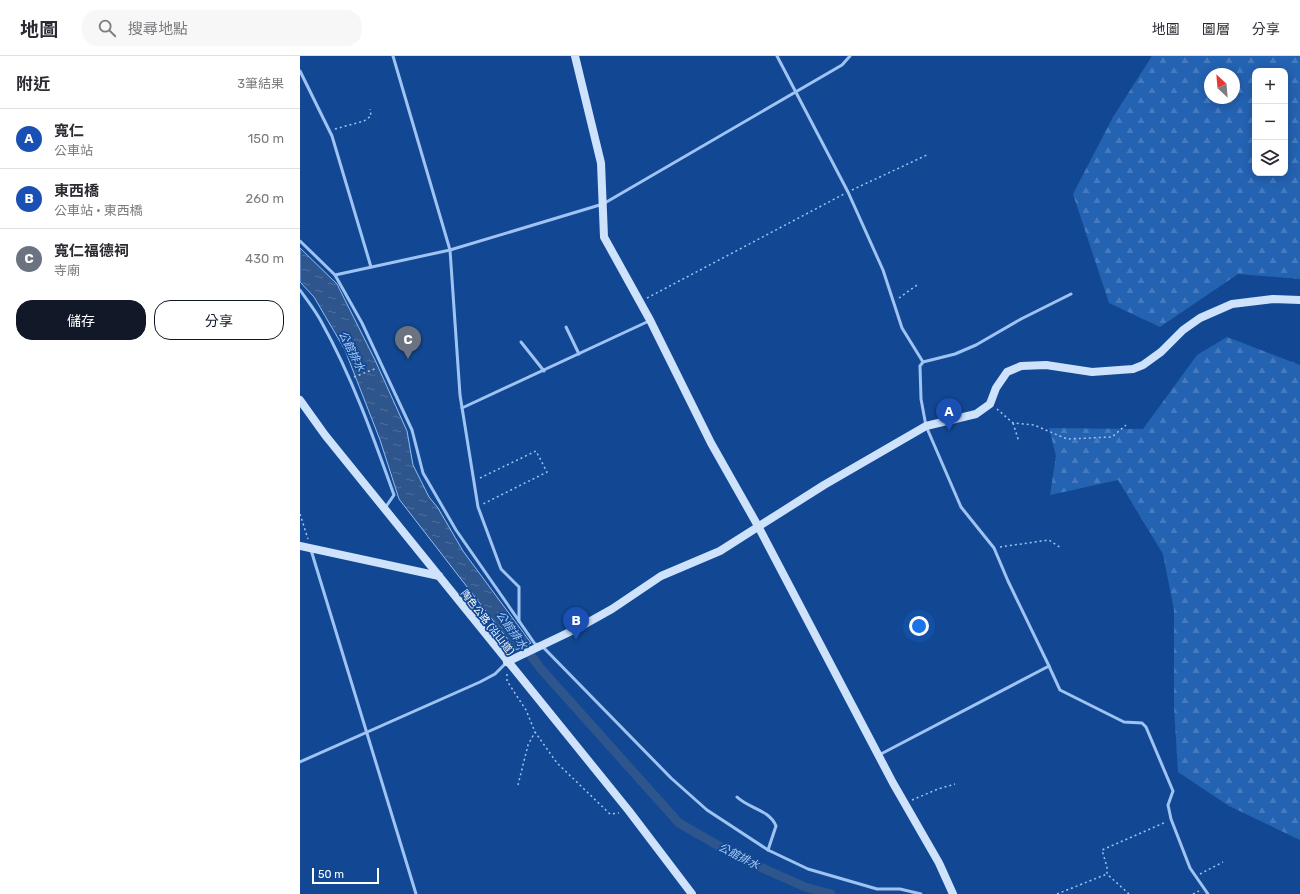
<!DOCTYPE html>
<html lang="zh-TW">
<head>
<meta charset="utf-8">
<style>
  body { margin:0; font-family:Rubik,"Noto Sans TC",sans-serif; background:#f7f7f7; color:#2b2b33 }
  .controls { position:absolute; right:12px; top:12px; display:grid; overflow:hidden; border-radius:8px; box-shadow:0 2px 10px #0003 }
  .controls button { width:36px; height:36px; display:grid; place-items:center; padding:0; border:0; border-bottom:1px solid #e1e1e2; background:#fff; color:#2b2b33; font:20px sans-serif }
  .compass { position:absolute; left:904px; top:12px; width:36px; height:36px; border-radius:50%; background:#fff; box-shadow:0 2px 10px #0003; rotate:334deg }
  .scale { position:absolute; left:12px; bottom:10px; width:67px; box-sizing:border-box; padding-left:4px; border:2px solid #fff; border-top:0; font-size:11px; line-height:14px; white-space:nowrap; color:#fff; -webkit-text-stroke:3px #124893; paint-order:stroke }
  .you { position:absolute; left:619px; top:570px; width:14px; height:14px; margin:-10px; border:3px solid #fff; border-radius:50%; background:#1a73e8; box-shadow:0 0 0 6px #1a73e833 }
  .badge { display:grid; place-items:center; width:26px; height:26px; border-radius:50%; background:#111827; color:#fff; font-size:13px; font-weight:700 }
  .pin { position:absolute; translate:-50% -33px; filter:drop-shadow(0 1px 2px #0008) }
  .pin::after { content:''; position:absolute; top:21px; width:14px; height:12px; background:inherit; clip-path:polygon(0 0,100% 0,50% 100%) }
  .list { margin:0; padding:0; list-style:none }
  h2 { display:flex; justify-content:space-between; align-items:center; height:52px; margin:0; padding:0 16px; font-size:17px }
  h2 small { font-size:13px; font-weight:400; color:#7c7c81 }
  .list li { display:grid; grid-template-columns:26px 1fr auto; gap:12px; align-items:center; box-sizing:border-box; height:60px; padding:0 16px; border-top:1px solid #e1e1e2 }
  .list b { display:block; font-size:15px; white-space:nowrap }
  .list p { margin:0; font-size:13px; white-space:nowrap; color:#7c7c81 }
  .list em { font-size:13px; font-style:normal; color:#7c7c81 }
  .actions { display:flex; gap:8px; padding:12px 16px }
  .actions a { flex:1; padding:9px 0; border:1px solid #111827; border-radius:16px; text-align:center; font-size:14px; color:#111827 }
  .actions .main { background:#111827; color:#fff }
  .icon { flex:none; width:22px; height:22px; fill:none; stroke:currentColor; stroke-width:2; stroke-linecap:round; stroke-linejoin:round }
  .map { position:relative; flex:none; width:1000px; height:838px; overflow:hidden }
  header { display:flex; align-items:center; gap:24px; box-sizing:border-box; height:56px; padding:0 20px; background:#fff; border-bottom:1px solid #e1e1e2 }
  header strong { font-size:19px }
  nav { display:flex; gap:22px; margin-inline-start:auto; font-size:14px }
  .search { width:280px; height:36px; background:#f7f7f7; display:flex; align-items:center; gap:10px; box-sizing:border-box; padding:0 14px; border-radius:16px; color:#7c7c81; font-size:15px }
  main { display:flex }
  aside { flex:1; background:#fff }
  .map>svg:first-child { display:block }
  .forest { fill:url(#forest-firs); fill-rule:evenodd }
  .water { fill:url(#water-ripples); stroke:#91bef6 }
  .lines { fill:none; stroke-linecap:round; stroke-linejoin:round }
  .canal { stroke:#2e568d; stroke-width:9 }
  .path { stroke:#9fc4f3; stroke-width:1.5; stroke-dasharray:2 3; stroke-linecap:butt }
  .lane { stroke:#9fc4f3; stroke-width:3 }
  .secondary { stroke:#cee2fc; stroke-width:8 }
  .labels { text-anchor:middle; stroke-width:3.5; stroke-linejoin:round; paint-order:stroke }
  .street-label { font-size:10px; fill:#fff; stroke:#124893 }
  .water-label { font-size:11px; font-style:italic; fill:#abcef9; stroke:#124893 }
</style>
</head>
<body>
<header>
<strong>地圖</strong>
<div class="search"><svg class="icon" aria-label="search" viewBox="0 0 24 24"><circle cx="10" cy="10" r="6"/><path d="M15 15l6 6"/></svg>搜尋地點</div>
<nav><a>地圖</a><a>圖層</a><a>分享</a></nav>
</header>
<main>
<aside>
<h2>附近<small>3筆結果</small></h2>
<ul class="list">
<li><span class="badge" style="background:#1a4fb4">A</span><div><b>寬仁</b><p>公車站</p></div><em>150 m</em></li>
<li><span class="badge" style="background:#1a4fb4">B</span><div><b>東西橋</b><p>公車站 · 東西橋</p></div><em>260 m</em></li>
<li><span class="badge" style="background:#6b7280">C</span><div><b>寬仁福德祠</b><p>寺廟</p></div><em>430 m</em></li>
</ul>
<div class="actions"><a class="main">儲存</a><a>分享</a></div>
</aside>
<div class="map">
<svg width="1000" height="838" viewBox="0 0 1000 838">
  <defs>
    <pattern id="forest-firs" width="22" height="20" patternUnits="userSpaceOnUse"><rect width="22" height="20" fill="#2462b2"/><path d="M5 1l3.5 6h-7zM16 11l3.5 6h-7z" fill="#457abe"/></pattern>
    <pattern id="water-ripples" width="26" height="14" patternUnits="userSpaceOnUse"><rect width="26" height="14" fill="#2e568d"/><path d="M2 4q2-2 4 0t4 0M15 11q2-2 4 0t4 0" fill="none" stroke="#4d6f9e"/></pattern>
  </defs>
  <rect width="100%" height="100%" fill="#124893"/>
  <g class="forest">
    <path d="M852 0H1000V223L938 218 860 271 809 247 773 138 813 61ZM955 15H985V117H955ZM910 18H934V42H910Z"/>
    <path d="M927 281 1000 309V784L929 750 878 716 874 652V554L863 498 818 424 750 439 756 400 749 372 843 373 897 299Z"/>
  </g>
  <path class="water" d="M0 192 37 228 75 304 107 375 113 409 129 441 138 452 163 495 231 587 216 594 99 443 80 384 45 294 14 241 0 226Z"/>
  <g class="lines">
    <path class="canal" d="M217 581 241 613 379 767 440 802 505 831 531 838"/>
    <g class="path">
      <path d="M35 73 64 65 71 60 70 53"/>
      <path d="M552 134 629 98"/>
      <path d="M347 242 544 138"/>
      <path d="M599 242 617 229"/>
      <path d="M54 321 77 312"/>
      <path d="M697 353 713 367 734 369 767 383 812 381 826 369"/>
      <path d="M713 367 719 386"/>
      <path d="M180 422 236 395 247 416 183 448"/>
      <path d="M0 458 8 483"/>
      <path d="M700 491 749 484 761 492"/>
      <path d="M207 618V625L226 654 235 676 257 707 310 758 319 757"/>
      <path d="M218 729 228 689 235 676"/>
      <path d="M612 744 638 733 655 728"/>
      <path d="M900 818 923 806"/>
      <path d="M757 838 807 818"/>
      <path d="M829 838 807 818V811L802 794 866 766"/>
      <path d="M893 838 899 835"/>
    </g>
    <g class="lane">
      <path d="M93 0 150 194 160 339 178 451 201 513 219 531V565"/>
      <path d="M477 0 548 136 583 214 602 272 623 306"/>
      <path d="M0 15 32 80 71 211"/>
      <path d="M0 185 35 219 62 267 112 374 123 417 156 474 235 588 241 589 371 722 407 754 468 794 508 813 577 833H600L621 838"/>
      <path d="M35 219 150 194 303 148 542 9 550 0"/>
      <path d="M0 234C7 244 16 255 22 267 52 321 73 380 94 439L85 452"/>
      <path d="M266 271 279 298"/>
      <path d="M221 286 244 315"/>
      <path d="M162 352 349 265"/>
      <path d="M11 494 116 838"/>
      <path d="M749 610 708 525 694 492 661 451 626 370 621 343 620 310 623 306 655 298 676 289 721 263 771 238"/>
      <path d="M579 699 749 610 760 634 824 666 842 667 846 671 873 735 868 749 871 763 890 812 908 838"/>
      <path d="M0 706 180 626 195 618 207 606"/>
      <path d="M437 741C448 752 470 754 476 770L468 794"/>
    </g>
    <g class="secondary">
      <path d="M275 0 301 107 304 181 350 264 411 387 458 470 593 727 639 807 653 838"/>
      <path d="M0 344 25 379 329 755 392 838"/>
      <path d="M0 490 139 520"/>
      <path d="M207 606 278 572 312 553 361 520 420 495 524 429 626 370 676 358 690 348 696 332 707 316 721 310 746 309 792 316 833 313 843 309 861 296 883 274 900 262 932 248 973 243 1000 244"/>
    </g>
  </g>
  <g class="labels">
    <g class="street-label">
      <text transform="translate(188 566) rotate(52)" y="4">陶色公路 (沿山道)</text>
    </g>
    <g class="water-label">
      <text transform="translate(52 295) rotate(63)" y="4">公館排水</text>
      <text transform="translate(212 574) rotate(54)" y="4">公館排水</text>
      <text transform="translate(439 800) rotate(27)" y="4">公館排水</text>
    </g>
  </g>
</svg>
<div class="controls">
<button>+</button>
<button>−</button>
<button><svg class="icon" aria-label="layers" viewBox="0 0 24 24"><path d="M12 4l9 5-9 5-9-5zM3 14l9 5 9-5"/></svg></button>
</div>
<svg class="compass" viewBox="-18 -18 36 36"><path d="M0-13l5 13h-10z" fill="#e53935"/><path d="M0 13l5-13h-10z" fill="#7c7c81"/></svg>
<div class="scale">50 m</div>
<div class="you"></div>
<div class="pin badge" style="left:649px;top:375px;background:#1a4fb4">A</div>
<div class="pin badge" style="left:276px;top:584px;background:#1a4fb4">B</div>
<div class="pin badge" style="left:108px;top:303px;background:#6b7280">C</div>
</div>
</main>
</body>
</html>
